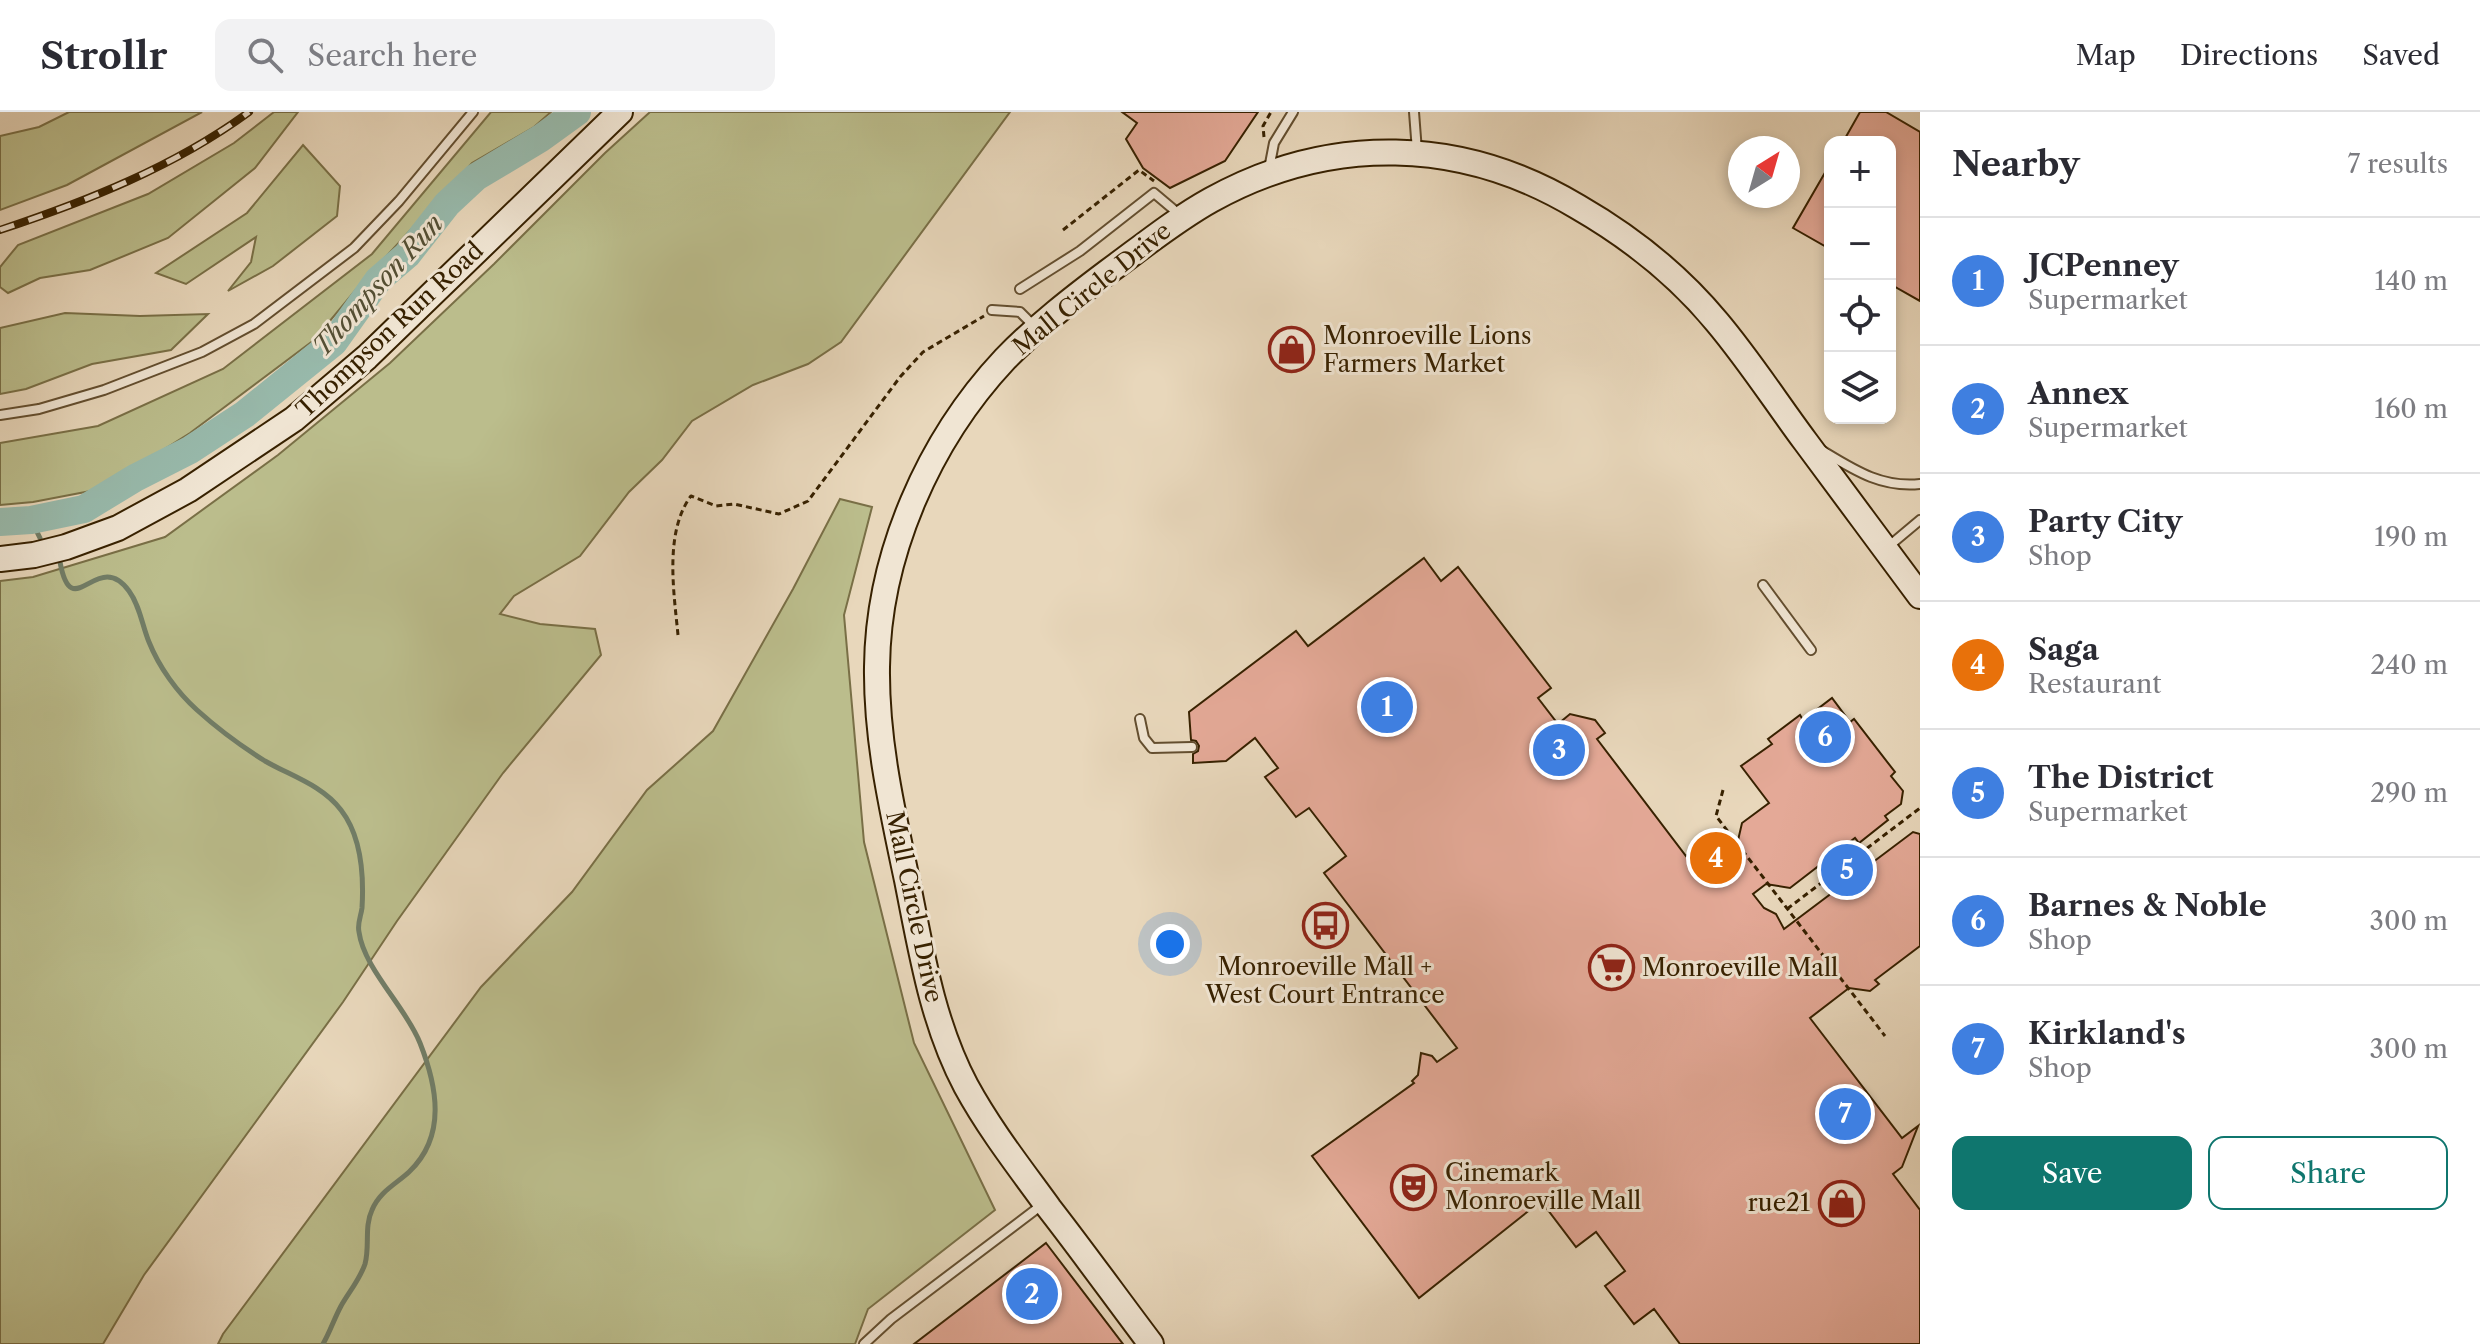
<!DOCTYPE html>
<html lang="en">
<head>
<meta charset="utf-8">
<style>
  body { margin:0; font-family:"Libre Caslon Text",serif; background:#f2f2f3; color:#2b2b33 }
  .controls { position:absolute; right:24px; top:24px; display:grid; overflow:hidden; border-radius:16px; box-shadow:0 4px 12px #0003 }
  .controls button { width:72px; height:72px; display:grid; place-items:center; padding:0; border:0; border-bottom:2px solid #e1e1e2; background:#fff; color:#2b2b33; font:40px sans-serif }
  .compass { position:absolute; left:1728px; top:24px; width:72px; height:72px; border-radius:50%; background:#fff; box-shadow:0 4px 12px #0003; rotate:37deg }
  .you { position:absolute; left:1170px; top:832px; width:28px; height:28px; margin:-20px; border:6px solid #fff; border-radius:50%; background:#1a73e8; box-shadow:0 0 0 12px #1a73e833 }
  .badge { display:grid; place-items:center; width:52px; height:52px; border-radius:50%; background:#0f766e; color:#fff; font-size:26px; font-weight:700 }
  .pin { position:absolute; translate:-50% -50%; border:4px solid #fff; box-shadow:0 2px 8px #0006 }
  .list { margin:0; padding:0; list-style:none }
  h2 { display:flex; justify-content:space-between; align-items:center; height:104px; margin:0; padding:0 32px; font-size:34px }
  h2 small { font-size:26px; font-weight:400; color:#7c7c81 }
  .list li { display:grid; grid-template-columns:52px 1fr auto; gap:24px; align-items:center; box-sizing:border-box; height:128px; padding:0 32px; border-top:2px solid #e1e1e2 }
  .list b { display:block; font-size:30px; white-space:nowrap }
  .list p { margin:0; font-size:26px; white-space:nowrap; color:#7c7c81 }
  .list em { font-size:26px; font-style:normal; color:#7c7c81 }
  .actions { display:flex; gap:16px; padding:24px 32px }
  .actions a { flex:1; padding:18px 0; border:2px solid #0f766e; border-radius:16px; text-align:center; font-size:28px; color:#0f766e }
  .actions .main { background:#0f766e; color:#fff }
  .icon { flex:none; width:44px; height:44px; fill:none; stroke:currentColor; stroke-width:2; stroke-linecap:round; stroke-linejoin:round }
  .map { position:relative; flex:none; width:1920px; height:1232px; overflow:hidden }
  header { display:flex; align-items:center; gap:48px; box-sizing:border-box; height:112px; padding:0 40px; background:#fff; border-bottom:2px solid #e1e1e2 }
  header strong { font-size:38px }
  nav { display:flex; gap:44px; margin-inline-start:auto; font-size:28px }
  .search { width:560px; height:72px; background:#f2f2f3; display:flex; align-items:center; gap:20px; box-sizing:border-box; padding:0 28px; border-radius:16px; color:#7c7c81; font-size:30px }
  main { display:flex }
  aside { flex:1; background:#fff }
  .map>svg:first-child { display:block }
  .green { fill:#bbbd8c; stroke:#796f46; stroke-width:2 }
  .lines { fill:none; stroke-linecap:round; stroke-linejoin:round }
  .stream { stroke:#717d67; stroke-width:5 }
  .river { stroke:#98baac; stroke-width:28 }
  .building { fill:#e4a997; stroke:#372100; stroke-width:2 }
  .lane-casing { stroke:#634e2f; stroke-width:12 }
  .secondary-casing { stroke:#372100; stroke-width:28 }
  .path { stroke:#372100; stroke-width:3; stroke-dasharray:6 4; stroke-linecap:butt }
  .lane { stroke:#f0e5d3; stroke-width:8 }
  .secondary { stroke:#f0e5d3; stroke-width:24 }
  .rail-casing { stroke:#372100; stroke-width:8 }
  .rail { stroke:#f0e5d3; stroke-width:5; stroke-dasharray:15; stroke-linecap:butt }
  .labels { text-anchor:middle; stroke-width:6; stroke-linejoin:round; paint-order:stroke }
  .street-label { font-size:24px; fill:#372100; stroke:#f0e5d3 }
  .poi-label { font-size:24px; fill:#372100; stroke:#f0e5d3; text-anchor:start }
  .water-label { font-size:26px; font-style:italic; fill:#544f34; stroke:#f0e5d3 }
</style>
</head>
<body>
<header>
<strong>Strollr</strong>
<div class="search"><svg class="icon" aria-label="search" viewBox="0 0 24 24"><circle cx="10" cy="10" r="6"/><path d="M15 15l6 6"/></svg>Search here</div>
<nav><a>Map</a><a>Directions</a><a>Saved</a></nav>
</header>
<main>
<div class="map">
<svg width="1920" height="1232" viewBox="0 0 1920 1232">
  <rect width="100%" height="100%" fill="#e8d7bb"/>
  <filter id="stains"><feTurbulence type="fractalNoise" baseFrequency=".0025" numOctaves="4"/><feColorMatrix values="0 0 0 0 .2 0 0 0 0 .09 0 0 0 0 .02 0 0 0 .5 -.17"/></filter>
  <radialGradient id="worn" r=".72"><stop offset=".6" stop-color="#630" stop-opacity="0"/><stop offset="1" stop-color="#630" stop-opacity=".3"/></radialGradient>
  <g class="green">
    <path d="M69 0H202L67 73 0 98V24L39 15Z"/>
    <path d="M274 0H298L255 56 168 126 90 158 40 166 8 181 0 175V155L18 133 148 82 234 31Z"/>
    <path d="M491 0H551L534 15 472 51 359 174 314 228 190 321 101 377 33 390 0 393V331L98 314 223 257 372 142Z"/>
    <path d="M650 0H1010L841 230 808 252 753 273 692 309 662 348 629 380 580 444 514 484 500 502 540 512 595 517 601 543 503 661 397 809 343 890 144 1163 103 1232H0V469L33 465 165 425 278 343 390 251 494 152 605 41Z"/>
    <path d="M303 33 340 74 337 104 273 154 228 179 251 150 256 125 186 172 156 161 247 101Z"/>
    <path d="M65 201 140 204 208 202 171 238 92 252 26 277 0 282V216Z"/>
    <path d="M840 387 872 395 844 503 864 730 914 931 995 1098 868 1197 855 1232H218L223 1222 481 875 572 780 647 678 713 619 793 477Z"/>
  </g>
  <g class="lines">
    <g class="stream">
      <path d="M31 408 40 426"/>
      <path d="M60 450C72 515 97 435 129 479 140 494 142 513 149 530 159 555 177 580 197 598 218 617 241 634 265 649 291 664 322 673 341 698 362 725 364 763 362 796 361 804 357 812 359 820 364 857 406 895 420 931 437 974 447 1024 409 1060 396 1072 379 1080 372 1098 364 1115 370 1134 365 1152 360 1167 349 1180 341 1194 334 1207 330 1220 323 1232"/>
    </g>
    <path class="river" d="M0 410 31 408 84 397 135 366 190 338 245 302 334 230 378 168 407 143 447 92 476 65 541 26 577 0"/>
  </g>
  <g class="building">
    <path d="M1122 0H1258L1225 49 1170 76 1143 56 1126 27 1137 11Z"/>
    <path d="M1860 0H1886L1920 20V189L1890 172V30H1843Z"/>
    <path d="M1830 52V137L1793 116Z"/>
    <path d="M1424 446 1441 469 1458 455 1551 576 1538 586 1558 612 1570 602 1595 608 1605 621 1597 627 1686 744 1721 718 1736 737 1742 711 1769 691 1741 654 1772 632 1768 627 1800 603 1803 608 1832 586 1850 610 1854 607 1895 660 1891 664 1903 679 1901 692 1885 704 1888 708 1859 731 1855 726 1790 776 1766 772 1753 782 1764 796 1776 802 1784 817 1913 720 1920 722V834L1875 868 1879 872 1870 879 1849 876 1810 906 1902 1026 1918 1014 1902 1055 1893 1062 1920 1098V1232H1680L1654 1197 1634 1212 1605 1174 1625 1159 1596 1120 1576 1135 1541 1089 1419 1186 1312 1044 1414 971 1412 969 1418 963 1421 941 1432 944 1437 950 1457 936 1324 761 1346 744 1309 696 1296 705 1265 665 1278 656 1255 626 1226 649 1193 651V642L1198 639 1199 634 1196 629 1191 628 1189 600 1296 519 1308 534Z"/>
    <path d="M1046 1131 1123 1232H914Z"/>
  </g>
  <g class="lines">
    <defs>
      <g id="lane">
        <path d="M1414 0 1417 39"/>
        <path d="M1269 57 1274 31 1293 0"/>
        <path d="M1020 177 1080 139 1154 81 1173 97 1178 105"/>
        <path d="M992 198 1020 200 1036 216"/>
        <path d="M0 303 39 297 104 278 202 240 254 212 354 136 399 89 473 0"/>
        <path d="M1821 338C1854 358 1881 376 1920 372"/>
        <path d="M1889 434 1920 408"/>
        <path d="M1763 473 1811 538"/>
        <path d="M1140 607 1144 626 1152 636 1192 635"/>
        <path d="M864 1232 891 1207 1043 1092"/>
      </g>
      <g id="secondary">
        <path d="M0 447 34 443 66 435 118 416 188 378 294 307 367 245 620 0"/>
        <path d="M1151 1232C1117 1187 1084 1141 1049 1096 1020 1056 990 1018 966 974 932 910 921 838 907 768 892 697 876 627 877 555 878 443 929 328 1005 247 1037 214 1073 186 1109 159 1142 135 1175 108 1211 88 1330 22 1462 25 1578 95 1630 125 1679 164 1717 210 1749 248 1776 290 1805 329 1843 381 1882 432 1920 484"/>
      </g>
    </defs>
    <use href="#lane" class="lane-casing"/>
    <use href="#secondary" class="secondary-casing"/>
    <g class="path">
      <path d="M1264 25 1263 14 1271 0"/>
      <path d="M1063 118 1139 58 1154 69"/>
      <path d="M678 523C674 481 664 420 691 384L716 394 734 392 779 402 808 389 900 265 923 240 984 204"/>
      <path d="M1723 678 1716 704 1885 924"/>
      <path d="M1787 797 1920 696"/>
    </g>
    <use href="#lane" class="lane"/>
    <use href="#secondary" class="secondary"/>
    <defs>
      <path id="rail" d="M0 118C87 89 174 55 249 0"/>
    </defs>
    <use href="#rail" class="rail-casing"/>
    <use href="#rail" class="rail"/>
  </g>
  <defs>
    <symbol id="shop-ring" viewBox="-11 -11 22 22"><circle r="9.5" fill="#f0e5d3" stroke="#8f2418" stroke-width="1.5"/><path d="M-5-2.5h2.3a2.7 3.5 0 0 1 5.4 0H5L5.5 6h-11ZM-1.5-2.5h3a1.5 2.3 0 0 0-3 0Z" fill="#8f2418"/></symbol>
    <symbol id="bus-ring" viewBox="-11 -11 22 22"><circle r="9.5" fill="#f0e5d3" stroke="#8f2418" stroke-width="1.5"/><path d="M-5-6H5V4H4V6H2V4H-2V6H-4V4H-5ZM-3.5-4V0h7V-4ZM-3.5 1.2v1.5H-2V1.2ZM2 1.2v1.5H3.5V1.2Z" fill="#8f2418"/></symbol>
    <symbol id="supermarket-ring" viewBox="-11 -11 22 22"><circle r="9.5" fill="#f0e5d3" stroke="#8f2418" stroke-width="1.5"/><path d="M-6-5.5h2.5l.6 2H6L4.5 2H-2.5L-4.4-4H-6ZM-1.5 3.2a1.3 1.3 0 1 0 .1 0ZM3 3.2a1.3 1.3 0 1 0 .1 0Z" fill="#8f2418"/></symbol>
    <symbol id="theatre-ring" viewBox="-11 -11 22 22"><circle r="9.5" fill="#f0e5d3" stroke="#8f2418" stroke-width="1.5"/><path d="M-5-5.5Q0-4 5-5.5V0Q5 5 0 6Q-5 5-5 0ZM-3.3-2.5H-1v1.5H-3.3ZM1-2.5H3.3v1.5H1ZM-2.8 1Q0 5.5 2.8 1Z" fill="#8f2418"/></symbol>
  </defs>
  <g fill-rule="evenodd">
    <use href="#shop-ring" x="1266" y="212" width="51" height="51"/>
    <use href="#bus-ring" x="1300" y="788" width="51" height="51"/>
    <use href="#supermarket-ring" x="1586" y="830" width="51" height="51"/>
    <use href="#theatre-ring" x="1388" y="1050" width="51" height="51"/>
    <use href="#shop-ring" x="1816" y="1066" width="51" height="51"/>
  </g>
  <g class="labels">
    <g class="street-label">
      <text transform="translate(1092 177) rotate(-39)" y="8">Mall Circle Drive</text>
      <text transform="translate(390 218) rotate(-43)" y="8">Thompson Run Road</text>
      <text transform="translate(914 795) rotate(78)" y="8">Mall Circle Drive</text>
    </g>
    <g class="poi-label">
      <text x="1323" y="232">Monroeville Lions<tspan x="1323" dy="28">Farmers Market</tspan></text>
      <text x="1325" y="863" text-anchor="middle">Monroeville Mall +<tspan x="1325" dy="28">West Court Entrance</tspan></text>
      <text x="1642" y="864">Monroeville Mall</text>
      <text x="1445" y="1069">Cinemark<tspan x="1445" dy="28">Monroeville Mall</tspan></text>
      <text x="1810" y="1099" text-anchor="end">rue21</text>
    </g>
    <g class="water-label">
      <text transform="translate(378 173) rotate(-48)" y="9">Thompson Run</text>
    </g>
  </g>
  <rect width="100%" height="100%" filter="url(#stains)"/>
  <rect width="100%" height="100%" fill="url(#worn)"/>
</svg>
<div class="controls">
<button>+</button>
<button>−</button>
<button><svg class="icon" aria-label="locate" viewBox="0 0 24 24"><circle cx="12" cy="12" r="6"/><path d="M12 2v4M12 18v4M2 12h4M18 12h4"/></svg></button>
<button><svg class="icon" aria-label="layers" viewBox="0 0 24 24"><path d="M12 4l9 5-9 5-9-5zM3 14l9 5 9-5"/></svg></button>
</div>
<svg class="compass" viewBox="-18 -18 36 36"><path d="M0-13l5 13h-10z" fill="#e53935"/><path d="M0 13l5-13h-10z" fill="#7c7c81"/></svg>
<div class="you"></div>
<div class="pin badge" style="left:1387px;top:595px;background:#3f7fe0">1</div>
<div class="pin badge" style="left:1032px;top:1182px;background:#3f7fe0">2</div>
<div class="pin badge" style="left:1559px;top:638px;background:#3f7fe0">3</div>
<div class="pin badge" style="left:1716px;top:746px;background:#e8710a">4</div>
<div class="pin badge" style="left:1847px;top:758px;background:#3f7fe0">5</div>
<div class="pin badge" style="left:1825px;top:625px;background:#3f7fe0">6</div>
<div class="pin badge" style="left:1845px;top:1002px;background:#3f7fe0">7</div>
</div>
<aside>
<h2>Nearby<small>7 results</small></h2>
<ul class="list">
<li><span class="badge" style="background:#3f7fe0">1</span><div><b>JCPenney</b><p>Supermarket</p></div><em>140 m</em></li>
<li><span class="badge" style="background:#3f7fe0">2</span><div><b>Annex</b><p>Supermarket</p></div><em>160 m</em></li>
<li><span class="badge" style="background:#3f7fe0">3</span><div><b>Party City</b><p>Shop</p></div><em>190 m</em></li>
<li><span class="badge" style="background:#e8710a">4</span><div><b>Saga</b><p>Restaurant</p></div><em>240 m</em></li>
<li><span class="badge" style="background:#3f7fe0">5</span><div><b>The District</b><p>Supermarket</p></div><em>290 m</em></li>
<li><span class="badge" style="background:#3f7fe0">6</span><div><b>Barnes &amp; Noble</b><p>Shop</p></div><em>300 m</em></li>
<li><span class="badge" style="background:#3f7fe0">7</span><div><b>Kirkland's</b><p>Shop</p></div><em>300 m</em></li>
</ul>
<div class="actions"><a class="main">Save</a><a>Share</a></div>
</aside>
</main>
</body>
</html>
